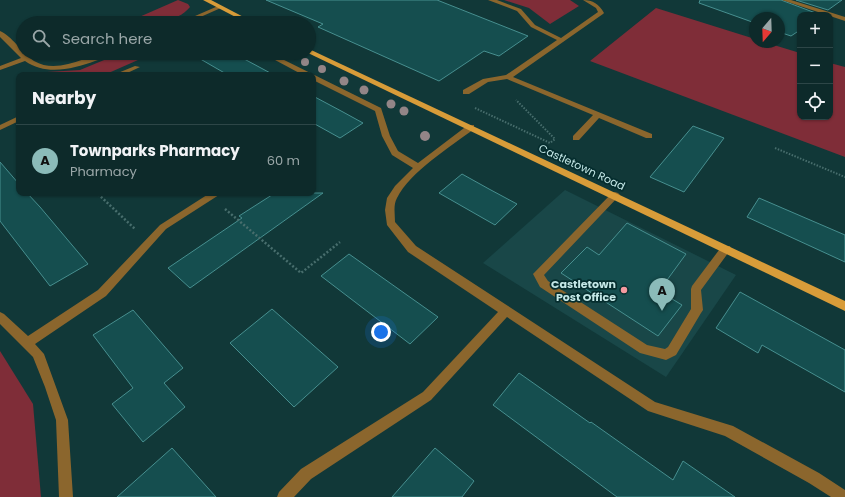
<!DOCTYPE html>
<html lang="en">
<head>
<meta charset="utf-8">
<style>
  body { margin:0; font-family:Poppins,sans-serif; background:#163232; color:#f1f3f6 }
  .controls { position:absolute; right:12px; top:12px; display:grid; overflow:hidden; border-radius:8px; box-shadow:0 1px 3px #0004 }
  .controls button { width:36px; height:36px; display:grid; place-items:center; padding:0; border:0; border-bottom:1px solid #2d4647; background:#0d2a2a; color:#f1f3f6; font:20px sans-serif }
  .compass { position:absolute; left:749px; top:12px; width:36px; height:36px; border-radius:50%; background:#0d2a2a; box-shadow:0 1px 3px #0004; rotate:199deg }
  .you { position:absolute; left:381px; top:332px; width:14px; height:14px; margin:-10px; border:3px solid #fff; border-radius:50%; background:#1a73e8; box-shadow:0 0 0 6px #1a73e833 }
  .badge { display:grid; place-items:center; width:26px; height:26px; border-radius:50%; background:#8bbbb9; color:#111; font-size:13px; font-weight:700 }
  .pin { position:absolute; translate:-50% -33px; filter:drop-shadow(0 1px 2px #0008) }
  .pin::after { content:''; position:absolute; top:21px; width:14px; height:12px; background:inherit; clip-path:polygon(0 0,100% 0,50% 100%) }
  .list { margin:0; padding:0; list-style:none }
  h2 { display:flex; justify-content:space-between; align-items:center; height:52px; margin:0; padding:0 16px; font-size:17px }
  h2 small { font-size:13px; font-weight:400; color:#9aa7a8 }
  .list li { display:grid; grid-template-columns:26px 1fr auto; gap:12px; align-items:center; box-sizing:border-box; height:72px; padding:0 16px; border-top:1px solid #2d4647 }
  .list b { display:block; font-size:15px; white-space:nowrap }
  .list p { margin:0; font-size:13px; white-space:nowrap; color:#9aa7a8 }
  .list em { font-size:13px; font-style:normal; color:#9aa7a8 }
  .icon { flex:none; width:22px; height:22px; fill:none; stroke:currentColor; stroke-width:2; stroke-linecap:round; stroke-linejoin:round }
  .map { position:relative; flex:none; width:845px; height:497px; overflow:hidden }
  .search { position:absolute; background:#0d2a2a; box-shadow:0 1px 3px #0004; left:16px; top:16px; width:300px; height:44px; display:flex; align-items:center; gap:10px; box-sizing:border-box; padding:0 14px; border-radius:22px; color:#9aa7a8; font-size:15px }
  .panel { position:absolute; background:#0d2a2a; box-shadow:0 1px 3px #0004; left:16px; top:72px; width:300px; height:124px; border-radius:8px }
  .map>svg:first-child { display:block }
  .built { fill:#194748 }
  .green { fill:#7f2d38 }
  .building { fill:#154e4f; stroke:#478f8f }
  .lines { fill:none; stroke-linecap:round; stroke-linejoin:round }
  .path-far1 { stroke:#486e6d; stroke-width:2; stroke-dasharray:1.5 1.5; stroke-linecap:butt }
  .path { stroke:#486e6d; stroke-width:2.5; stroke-dasharray:2 2; stroke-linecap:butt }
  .minor { fill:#8b662d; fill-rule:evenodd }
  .major { fill:#d89c39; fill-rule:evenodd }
  .tree { fill:#938587 }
  .poi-dot { fill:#f49aa0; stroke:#052d2e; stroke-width:1.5 }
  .labels { text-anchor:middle; stroke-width:3.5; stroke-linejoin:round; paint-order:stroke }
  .street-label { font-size:11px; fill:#c4e7e6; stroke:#052d2e }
  .poi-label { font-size:11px; font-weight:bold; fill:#c4e7e6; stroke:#052d2e; text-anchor:end }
</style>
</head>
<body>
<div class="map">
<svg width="845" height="497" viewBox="0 0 845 497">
  <rect width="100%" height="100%" fill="#113838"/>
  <path class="built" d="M565 190 736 275 666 377 483 263Z"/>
  <g class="green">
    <path d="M178 0 188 4 190 7C177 23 152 23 133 23L130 21Z"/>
    <path d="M504 0H570L579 6 550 24 529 8Z"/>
    <path d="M656 8 755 39V42H764L800 53V117H830V63L845 67V157L590 61Z"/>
    <path d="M121 53H125L138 60 104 75H45L47 72 80 70Z"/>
    <path d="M0 351 33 404 41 497H0Z"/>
  </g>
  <g class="building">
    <path d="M266 0H437L528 36 499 56 484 51 439 81 318 27 323 24Z"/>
    <path d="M700 0H781L821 15H800V30L791 36 779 32V18H755V23L699 3Z"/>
    <path d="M796 0H842L828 10Z"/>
    <path d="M59 17 69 23H41Z"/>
    <path d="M190 53H233L274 75H228Z"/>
    <path d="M313 96 343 112 363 123 340 138 313 123Z"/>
    <path d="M693 126 724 138 684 192 650 177Z"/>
    <path d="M0 162 19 184V193H27L40 207 88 264 50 286 0 221Z"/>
    <path d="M462 174 489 189 517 204 495 225 439 193Z"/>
    <path d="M275 193H323L190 288 168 268 242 218 239 216Z"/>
    <path d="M759 198 845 235V262L747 217Z"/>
    <path d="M627 223 686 254 659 291 682 305 658 336 561 273 587 247 599 255Z"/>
    <path d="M349 254 438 317 410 344 321 276Z"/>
    <path d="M740 292 845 350V392L762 345 758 353 716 328Z"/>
    <path d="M272 309 338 367 294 407 230 343Z"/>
    <path d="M133 310 183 368 164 383 185 407 143 442 112 404 133 388 93 335Z"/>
    <path d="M519 373 590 423 591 422 673 480 683 461 735 497H617L493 405Z"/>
    <path d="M172 448 216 497H117Z"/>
    <path d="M435 448 474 481 462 497H392Z"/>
  </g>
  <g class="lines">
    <g class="path-far1">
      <path d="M475 108 550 143 555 139 516 100"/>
      <path d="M775 148 845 177"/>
      <path d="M96 193 99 195"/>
    </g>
    <g class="path">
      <path d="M98 194 135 229"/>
      <path d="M225 209 301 273 340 242"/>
    </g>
    <g class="minor">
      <path d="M488 0H497L521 9 535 25 561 38 598 12 596 8 583 0C593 0 599 4 604 13L603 14 513 77 652 134V138H646L599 118 579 140H573V136L593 115 507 79 488 82 469 94H463V90L483 79 506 75 557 40 531 27 517 11Z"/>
      <path d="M782 0H791L845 17V21Z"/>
      <path d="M218 6 223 7 187 23H179Z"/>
      <path d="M0 31C11 35 23 54 34 61 60 76 87 53 112 53 108 57 101 59 95 61 73 69 46 76 25 61L0 70V66L21 58 0 37Z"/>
      <path d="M262 53H270L381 108 390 136 398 151 418 163 468 125H474V129C450 147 410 172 397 198 393 205 395 214 395 222L416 246 655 402 733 426 819 473 845 490V497H831L809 483 725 436 648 411 507 317 431 400 311 479 294 497H277L279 492 301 469 423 392 498 312 408 252 387 225 385 210 387 198 395 186 413 168 392 155 382 136 375 111 313 80V75H303Z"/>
      <path d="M135 66 140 67 123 75H113Z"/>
      <path d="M19 116V121L0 130V125Z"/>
      <path d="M615 192 618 193 620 195 618 197 544 275 548 281 647 345 665 349 668 347 691 309V289L692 286 722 246H730L731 249 701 290 703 310 701 313 676 355 666 360 640 353 540 287 533 274 612 193Z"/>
      <path d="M210 193H222L166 229 106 296 35 344 44 354 68 420 73 497H59L56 420 45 387 33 357 0 324V312L4 314 28 336 98 290 160 225Z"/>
    </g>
    <g class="major">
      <path d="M203 0H211L255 23H247Z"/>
      <path d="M309 49 845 301V311L308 53Z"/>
    </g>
  </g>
  <g class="tree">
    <circle cx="305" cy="62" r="4"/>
    <circle cx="322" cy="69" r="4"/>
    <circle cx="344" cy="81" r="4.5"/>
    <circle cx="364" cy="90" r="4.5"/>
    <circle cx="391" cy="104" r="4.5"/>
    <circle cx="404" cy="111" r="4.5"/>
    <circle cx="425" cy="136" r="5"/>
  </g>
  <circle class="poi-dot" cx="624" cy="290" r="4"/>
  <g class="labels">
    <g class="street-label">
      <text transform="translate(582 167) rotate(25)" y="4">Castletown Road</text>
    </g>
    <g class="poi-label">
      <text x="616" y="288">Castletown<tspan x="616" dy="13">Post Office</tspan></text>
    </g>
  </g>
</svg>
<div class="controls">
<button>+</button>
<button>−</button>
<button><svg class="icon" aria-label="locate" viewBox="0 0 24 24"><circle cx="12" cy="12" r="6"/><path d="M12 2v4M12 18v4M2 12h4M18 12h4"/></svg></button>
</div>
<svg class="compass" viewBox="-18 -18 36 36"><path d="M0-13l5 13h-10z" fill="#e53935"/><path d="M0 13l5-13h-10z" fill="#9aa7a8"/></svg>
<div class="you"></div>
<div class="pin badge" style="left:662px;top:311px">A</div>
<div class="search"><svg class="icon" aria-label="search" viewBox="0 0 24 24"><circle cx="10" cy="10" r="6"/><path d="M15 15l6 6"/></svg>Search here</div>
<section class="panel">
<h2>Nearby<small></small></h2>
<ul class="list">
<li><span class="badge">A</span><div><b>Townparks Pharmacy</b><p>Pharmacy</p></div><em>60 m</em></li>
</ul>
</section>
</div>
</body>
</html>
